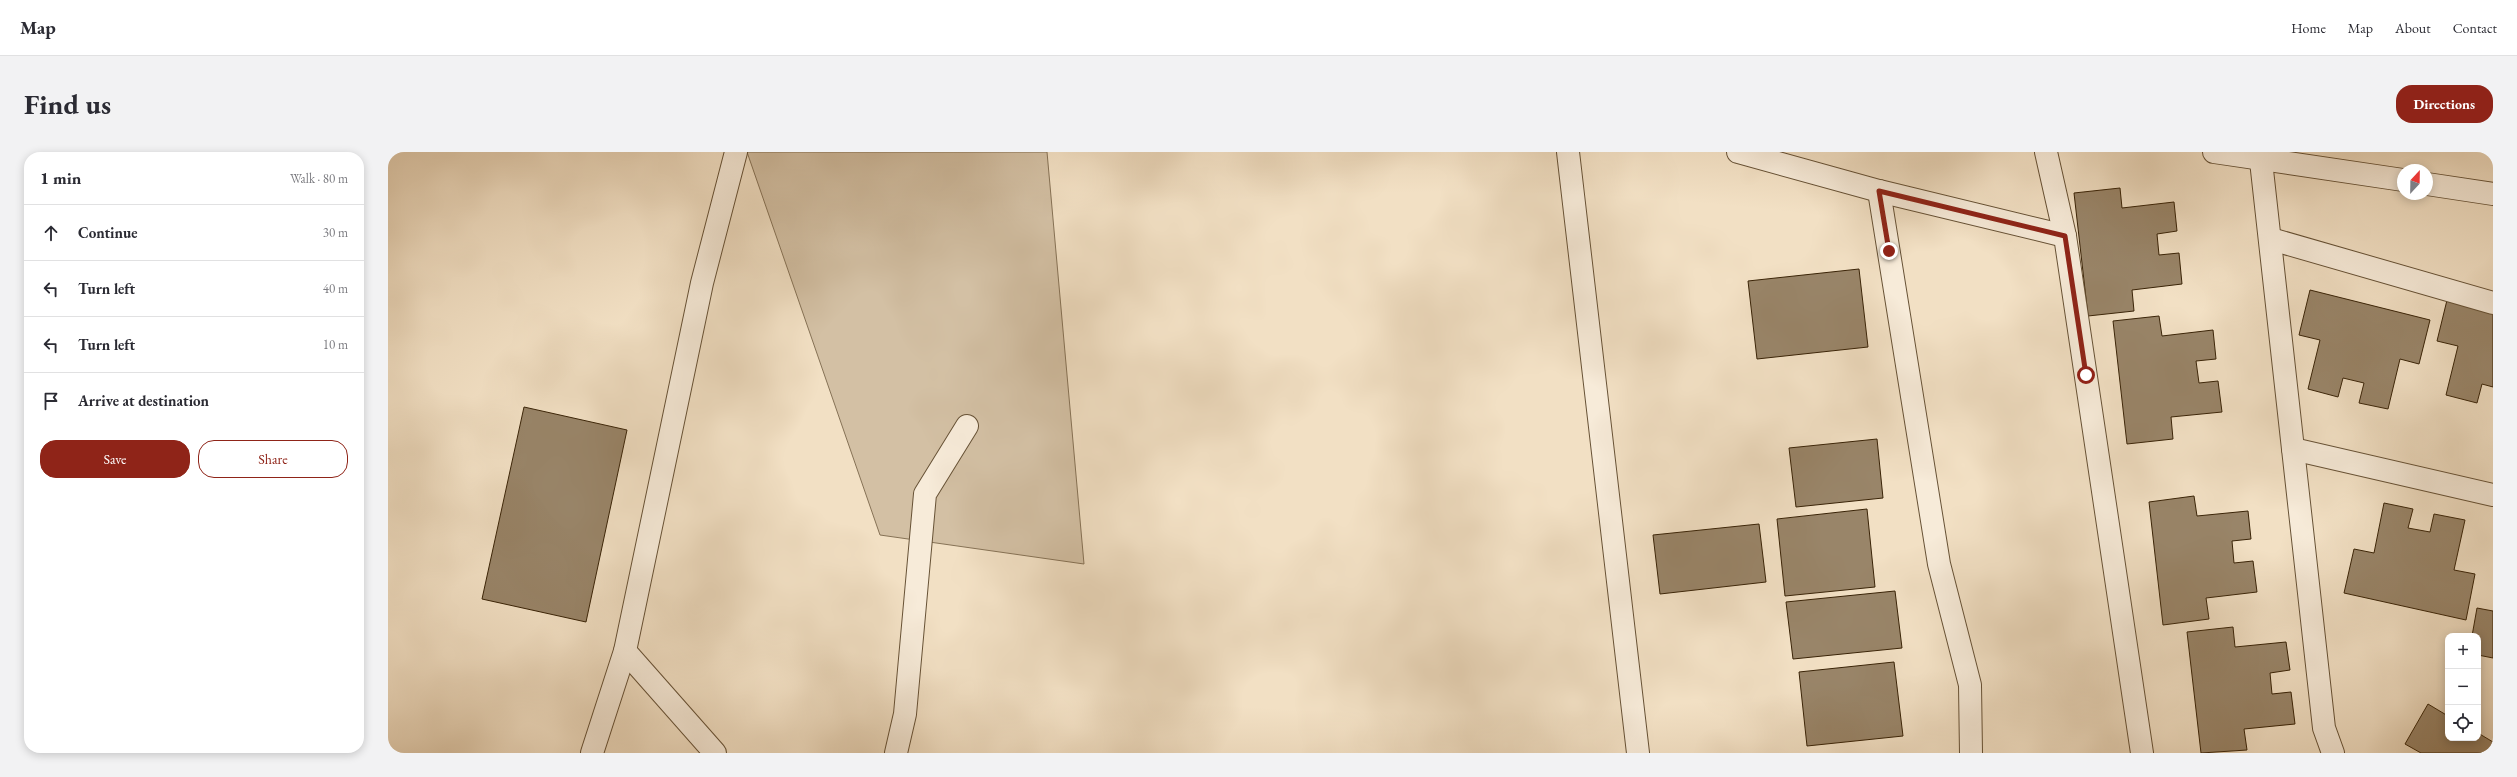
<!DOCTYPE html>
<html lang="en">
<head>
<meta charset="utf-8">
<style>
  body { margin:0; font-family:"EB Garamond",serif; background:#f2f2f3; color:#2b2b33 }
  .controls { position:absolute; right:12px; bottom:12px; display:grid; overflow:hidden; border-radius:8px; box-shadow:0 2px 10px #0003 }
  .controls button { width:36px; height:36px; display:grid; place-items:center; padding:0; border:0; border-bottom:1px solid #e1e1e2; background:#fff; color:#2b2b33; font:20px sans-serif }
  .compass { position:absolute; left:2009px; top:12px; width:36px; height:36px; border-radius:50%; background:#fff; box-shadow:0 2px 10px #0003; rotate:22deg }
  .stop { position:absolute; width:12px; height:12px; margin:-9px; border:3px solid #8f2418; border-radius:50%; background:#fff }
  .stop.end { background:#8f2418; border-color:#fff; box-shadow:0 1px 4px #0008 }
  .list { margin:0; padding:0; list-style:none }
  h2 { display:flex; justify-content:space-between; align-items:center; height:52px; margin:0; padding:0 16px; font-size:17px }
  h2 small { font-size:13px; font-weight:400; color:#7c7c81 }
  .list li { display:grid; grid-template-columns:26px 1fr auto; gap:12px; align-items:center; box-sizing:border-box; height:56px; padding:0 16px; border-top:1px solid #e1e1e2 }
  .list b { display:block; font-size:15px; white-space:nowrap }
  .list em { font-size:13px; font-style:normal; color:#7c7c81 }
  .actions { display:flex; gap:8px; padding:12px 16px }
  .actions a { flex:1; padding:9px 0; border:1px solid #8f2418; border-radius:16px; text-align:center; font-size:14px; color:#8f2418 }
  .actions .main { background:#8f2418; color:#fff }
  .icon { flex:none; width:22px; height:22px; fill:none; stroke:currentColor; stroke-width:2; stroke-linecap:round; stroke-linejoin:round }
  .map { position:relative; flex:none; width:2105px; height:601px; overflow:hidden; border-radius:16px }
  header { display:flex; align-items:center; gap:24px; box-sizing:border-box; height:56px; padding:0 20px; background:#fff; border-bottom:1px solid #e1e1e2 }
  header strong { font-size:19px }
  nav { display:flex; gap:22px; margin-inline-start:auto; font-size:14px }
  .intro { display:flex; align-items:center; justify-content:space-between; box-sizing:border-box; height:96px; padding:0 24px }
  h1 { margin:0; font-size:28px }
  .button { padding:10px 18px; border-radius:16px; background:#8f2418; color:#fff; font-size:14px; font-weight:700 }
  main { display:flex; gap:24px; padding:0 24px }
  aside { flex:1; background:#fff; border-radius:16px; box-shadow:0 2px 10px #0003 }
  .map>svg:first-child { display:block }
  .green { fill:#d3c0a4; stroke:#867256 }
  .building { fill:#998569; stroke:#392307 }
  .lines { fill:none; stroke-linecap:round; stroke-linejoin:round }
  .minor-casing { stroke:#675236; stroke-width:24 }
  .minor { stroke:#f7ebd9; stroke-width:22 }
  .route { stroke:#8f2418; stroke-width:5 }
</style>
</head>
<body>
<header>
<strong>Map</strong>
<nav><a>Home</a><a>Map</a><a>About</a><a>Contact</a></nav>
</header>
<div class="intro"><h1>Find us</h1><a class="button">Directions</a></div>
<main>
<aside>
<h2>1 min<small>Walk · 80 m</small></h2>
<ul class="list">
<li><svg class="icon" aria-label="ahead" viewBox="0 0 24 24"><path d="M12 20V5M6 11l6-6 6 6"/></svg><div><b>Continue</b></div><em>30 m</em></li>
<li><svg class="icon" aria-label="left" viewBox="0 0 24 24"><path d="M17 20v-9H6M10 6l-5 5 5 5"/></svg><div><b>Turn left</b></div><em>40 m</em></li>
<li><svg class="icon" aria-label="left" viewBox="0 0 24 24"><path d="M17 20v-9H6M10 6l-5 5 5 5"/></svg><div><b>Turn left</b></div><em>10 m</em></li>
<li><svg class="icon" aria-label="arrive" viewBox="0 0 24 24"><path d="M6 21V4h12l-3 4 3 4H6"/></svg><div><b>Arrive at destination</b></div></li>
</ul>
<div class="actions"><a class="main">Save</a><a>Share</a></div>
</aside>
<div class="map">
<svg width="2105" height="601" viewBox="0 0 2105 601">
  <rect width="100%" height="100%" fill="#f2e0c4"/>
  <filter id="stains"><feTurbulence type="fractalNoise" baseFrequency=".005" numOctaves="4"/><feColorMatrix values="0 0 0 0 .2 0 0 0 0 .09 0 0 0 0 .02 0 0 0 .5 -.17"/></filter>
  <radialGradient id="worn" r=".72"><stop offset=".6" stop-color="#630" stop-opacity="0"/><stop offset="1" stop-color="#630" stop-opacity=".3"/></radialGradient>
  <path class="green" d="M359 0H659L696 412 492 383Z"/>
  <g class="building">
    <path d="M1732 36 1734 56 1786 50 1789 79 1769 82 1771 103 1791 101 1794 132 1744 138 1746 159 1700 164 1686 41Z"/>
    <path d="M1471 117 1480 195 1369 207 1360 129Z"/>
    <path d="M1922 138 2042 168 2031 212 2012 207 2000 257 1971 251 1976 231 1955 226 1950 245 1920 237 1932 188 1911 183Z"/>
    <path d="M2060 144 2105 155V235L2094 232 2089 251 2058 243 2070 194 2049 189Z"/>
    <path d="M1771 164 1774 184 1825 178 1828 207 1808 209 1811 231 1830 229 1834 260 1783 265 1785 287 1739 292 1725 169Z"/>
    <path d="M136 255 239 278 198 470 94 447Z"/>
    <path d="M1489 287 1495 346 1408 355 1401 296Z"/>
    <path d="M1806 344 1809 364 1860 359 1863 387 1844 389 1846 411 1865 409 1869 440 1818 446 1821 467 1775 473 1761 350Z"/>
    <path d="M1996 351 2025 357 2020 376 2042 380 2046 362 2077 368 2066 418 2087 422 2078 468 1956 441 1966 397 1986 401Z"/>
    <path d="M1479 357 1487 435 1397 444 1389 367Z"/>
    <path d="M1371 372 1378 430 1272 442 1265 383Z"/>
    <path d="M1507 439 1514 496 1405 507 1398 450Z"/>
    <path d="M2089 456 2105 459V506L2090 503V484H2084Z"/>
    <path d="M1845 475 1847 495 1898 490 1902 518 1882 521 1884 542 1903 540 1907 572 1856 577 1859 598 1813 601 1799 480Z"/>
    <path d="M1506 510 1515 584 1419 594 1411 520Z"/>
    <path d="M2040 552 2060 564V586H2090V581L2105 590V601H2033L2017 592Z"/>
  </g>
  <g class="lines">
    <defs>
      <g id="minor">
        <path d="M1180 0 1250 601"/>
        <path d="M1350 0 1491 39 1677 84"/>
        <path d="M1658 0 1677 84 1754 601"/>
        <path d="M1826 0 2015 28"/>
        <path d="M1872 0 1936 576 1945 601"/>
        <path d="M2039 32 2105 42"/>
        <path d="M1491 39 1551 412 1582 533 1583 601"/>
        <path d="M1883 87 2105 151"/>
        <path d="M1905 297 2105 343"/>
        <path d="M237 499 327 601"/>
        <path d="M204 601 237 499 314 131 348 0"/>
        <path d="M508 601 517 562 537 342 579 274"/>
      </g>
    </defs>
    <use href="#minor" class="minor-casing"/>
    <use href="#minor" class="minor"/>
  </g>
  <g class="lines">
    <path class="route" d="M1501 99 1491 39 1677 84 1698 223"/>
  </g>
  <rect width="100%" height="100%" filter="url(#stains)"/>
  <rect width="100%" height="100%" fill="url(#worn)"/>
</svg>
<div class="controls">
<button>+</button>
<button>−</button>
<button><svg class="icon" aria-label="locate" viewBox="0 0 24 24"><circle cx="12" cy="12" r="6"/><path d="M12 2v4M12 18v4M2 12h4M18 12h4"/></svg></button>
</div>
<svg class="compass" viewBox="-18 -18 36 36"><path d="M0-13l5 13h-10z" fill="#e53935"/><path d="M0 13l5-13h-10z" fill="#7c7c81"/></svg>
<div class="stop" style="left:1698px;top:223px"></div>
<div class="stop end" style="left:1501px;top:99px"></div>
</div>
</main>
</body>
</html>
